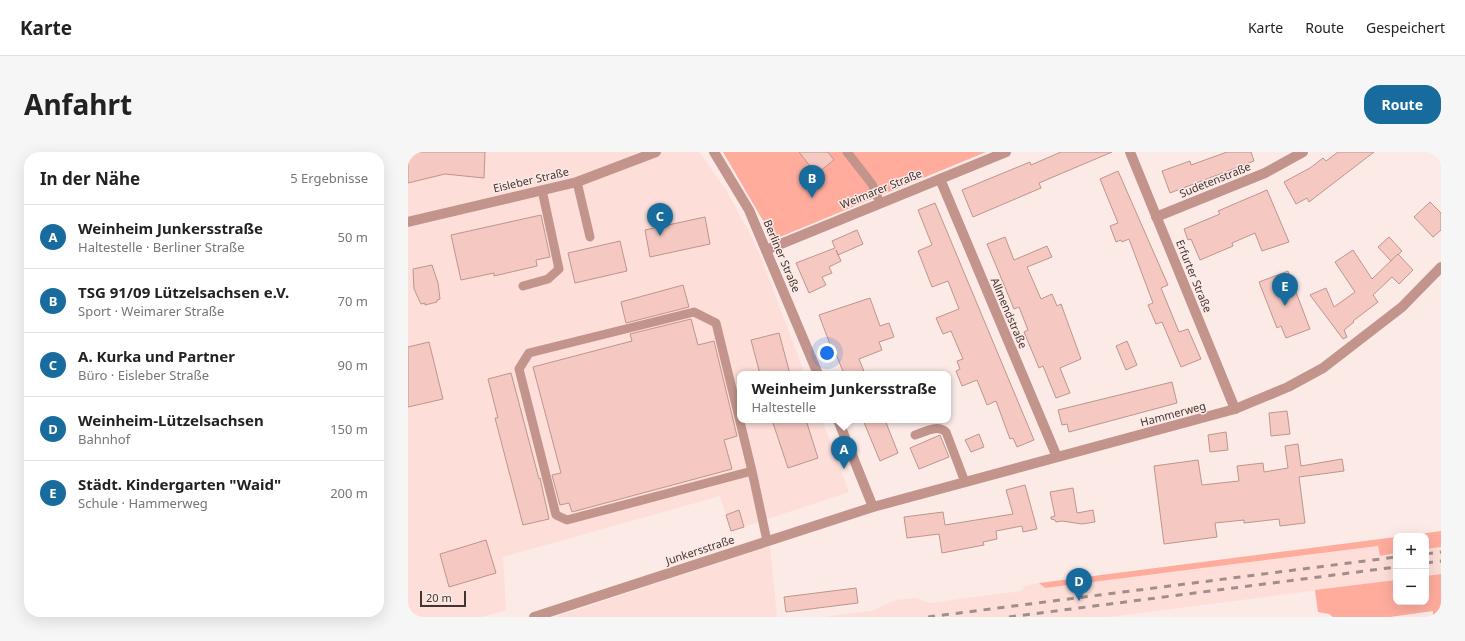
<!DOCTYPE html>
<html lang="de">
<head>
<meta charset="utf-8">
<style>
  body { margin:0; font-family:"Noto Sans",sans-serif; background:#f6f6f6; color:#222 }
  .controls { position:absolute; right:12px; bottom:12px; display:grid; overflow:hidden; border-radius:8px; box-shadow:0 4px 16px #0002 }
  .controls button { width:36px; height:36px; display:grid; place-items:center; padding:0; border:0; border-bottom:1px solid #e0e0e0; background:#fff; color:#222; font:20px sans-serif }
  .scale { position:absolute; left:12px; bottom:10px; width:46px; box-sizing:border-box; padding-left:4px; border:2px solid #443431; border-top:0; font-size:11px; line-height:14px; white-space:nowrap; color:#443431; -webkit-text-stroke:3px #fceae7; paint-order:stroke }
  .you { position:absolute; left:419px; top:201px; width:14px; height:14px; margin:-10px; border:3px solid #fff; border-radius:50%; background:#1a73e8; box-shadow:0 0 0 6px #1a73e833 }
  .badge { display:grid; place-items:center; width:26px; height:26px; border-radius:50%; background:#186c9d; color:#fff; font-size:13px; font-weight:700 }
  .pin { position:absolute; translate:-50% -33px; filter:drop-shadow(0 1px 2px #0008) }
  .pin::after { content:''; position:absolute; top:21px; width:14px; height:12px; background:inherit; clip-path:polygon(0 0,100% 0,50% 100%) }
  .popup { position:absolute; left:329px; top:219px; width:214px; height:52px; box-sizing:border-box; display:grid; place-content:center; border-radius:8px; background:#fff; filter:drop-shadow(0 1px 3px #0005); font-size:13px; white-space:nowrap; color:#767676 }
  .popup b { font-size:15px; color:#222 }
  .popup::after { content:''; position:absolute; left:50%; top:100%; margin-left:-8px; border:8px solid transparent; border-top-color:#fff }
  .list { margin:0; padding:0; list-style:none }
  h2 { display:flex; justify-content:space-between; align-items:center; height:52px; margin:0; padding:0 16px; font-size:17px }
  h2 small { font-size:13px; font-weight:400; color:#767676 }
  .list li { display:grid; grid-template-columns:26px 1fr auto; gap:12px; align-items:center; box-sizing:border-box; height:64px; padding:0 16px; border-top:1px solid #e0e0e0 }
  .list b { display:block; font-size:15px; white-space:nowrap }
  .list p { margin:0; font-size:13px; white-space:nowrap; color:#767676 }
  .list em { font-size:13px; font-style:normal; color:#767676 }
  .map { position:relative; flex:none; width:1033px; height:465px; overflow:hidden; border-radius:16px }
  header { display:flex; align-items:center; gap:24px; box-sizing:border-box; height:56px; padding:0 20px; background:#fff; border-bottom:1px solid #e0e0e0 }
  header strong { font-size:19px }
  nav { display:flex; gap:22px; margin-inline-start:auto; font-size:14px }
  .intro { display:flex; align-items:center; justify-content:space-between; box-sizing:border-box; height:96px; padding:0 24px }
  h1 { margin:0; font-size:28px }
  .button { padding:10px 18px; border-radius:16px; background:#186c9d; color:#fff; font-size:14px; font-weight:700 }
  main { display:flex; gap:24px; padding:0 24px }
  aside { flex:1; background:#fff; border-radius:16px; box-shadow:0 4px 16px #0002 }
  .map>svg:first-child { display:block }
  .built { fill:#fdded8 }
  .green { fill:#ffac9d }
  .building { fill:#f5c9c1; stroke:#bd958d }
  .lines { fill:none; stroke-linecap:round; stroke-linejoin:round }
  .service { stroke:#c2948c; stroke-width:9 }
  .minor { stroke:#c2948c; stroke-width:10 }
  .rail { stroke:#9f8e8b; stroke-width:3; stroke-dasharray:7 7; stroke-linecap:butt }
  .labels { text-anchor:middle; stroke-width:3; stroke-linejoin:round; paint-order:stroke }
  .street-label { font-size:11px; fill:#443431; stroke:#fceae7 }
</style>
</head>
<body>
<header>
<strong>Karte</strong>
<nav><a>Karte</a><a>Route</a><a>Gespeichert</a></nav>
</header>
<div class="intro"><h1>Anfahrt</h1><a class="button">Route</a></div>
<main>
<aside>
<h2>In der Nähe<small>5 Ergebnisse</small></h2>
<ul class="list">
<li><span class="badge">A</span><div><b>Weinheim Junkersstraße</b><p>Haltestelle · Berliner Straße</p></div><em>50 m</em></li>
<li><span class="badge">B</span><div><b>TSG 91/09 Lützelsachsen e.V.</b><p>Sport · Weimarer Straße</p></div><em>70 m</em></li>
<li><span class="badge">C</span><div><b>A. Kurka und Partner</b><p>Büro · Eisleber Straße</p></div><em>90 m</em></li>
<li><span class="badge">D</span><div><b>Weinheim-Lützelsachsen</b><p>Bahnhof</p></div><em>150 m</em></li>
<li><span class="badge">E</span><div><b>Städt. Kindergarten &quot;Waid&quot;</b><p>Schule · Hammerweg</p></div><em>200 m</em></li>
</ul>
</aside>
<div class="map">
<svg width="1033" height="465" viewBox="0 0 1033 465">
  <rect width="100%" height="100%" fill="#fceae7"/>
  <g class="built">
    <path d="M0 0H291L320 41 343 84 353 106 397 222H332V268H414L441 340 323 379 312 344 95 405 98 458 73 465H0Z"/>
    <path d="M362 394 369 465H147Z"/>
    <path d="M971 394 972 403 988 401V428L701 465H416L463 459 488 448 508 446 521 451 613 439 617 434 631 431 637 436Z"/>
    <path d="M1033 395V422L1018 424V397Z"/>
  </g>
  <g class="green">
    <path d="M315 0H578L362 89 357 72Z"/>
    <path d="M1033 379V395L1018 397V384H997Z"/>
    <path d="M988 385V401L972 404 970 394 637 436 631 431Z"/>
    <path d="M1033 422V465H1025V459L982 465H925L921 462 910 460 907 438 988 428V450H1018V424Z"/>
  </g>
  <g class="building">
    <path d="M0 0H77L76 26 37 22 0 31Z"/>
    <path d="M391 0H420L426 8 408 22Z"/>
    <path d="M653 0H704L631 31 633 36 565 65 554 38 622 10 623 13Z"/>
    <path d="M819 0H843L846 9 762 41 754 19 782 9 783 13Z"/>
    <path d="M930 0H966L901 50 899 46 888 52 876 30 902 16 915 6 918 9Z"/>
    <path d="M710 19 760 133 753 136 771 180 780 177 793 207 773 215 754 170 748 172 740 153 745 151 721 87 714 90 713 88 708 90 702 74 710 71 692 27Z"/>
    <path d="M859 38 881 90 854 99 847 81 824 91 825 94 792 108 783 87 780 88 776 77 812 62 810 59Z"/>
    <path d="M1022 50 1033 61V78L1025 85 1006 65Z"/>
    <path d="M527 51 626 288 609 295 605 286 602 287 588 249 579 253 569 228 554 234 548 219 552 217 549 209 555 207 543 179 535 182 528 166 551 157 540 129 524 135 510 99 524 93 510 58Z"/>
    <path d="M133 63 142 105 128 108 129 114 86 124V121L53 128 43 83Z"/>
    <path d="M297 65 302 92 242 105 237 78Z"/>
    <path d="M449 78 455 92 430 103 428 98 433 109 421 115 424 121 414 125 418 133 401 141 388 111 427 96 424 89Z"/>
    <path d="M597 85 606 108 639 94 644 105 619 115 633 147 644 142 649 154 653 152 673 207 652 216 662 241 648 246 635 214 631 216 616 180 620 178 611 155 606 157 579 92Z"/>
    <path d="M981 85 994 99 983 109 970 95Z"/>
    <path d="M212 89 219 119 167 131 160 101Z"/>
    <path d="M945 98 964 127 990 102 1005 118 991 132 984 125 965 143 970 150 945 169 946 170 936 178 939 185 935 187 902 143 918 136 926 155 947 140 927 110Z"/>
    <path d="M24 113 30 131 32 147 29 148V150L17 153V151L13 152 6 137 5 117Z"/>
    <path d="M880 119 902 177 878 186 873 174 869 176 851 130Z"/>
    <path d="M275 133 281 155 218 171 213 150Z"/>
    <path d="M462 146 472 174 481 171 486 185 471 190 474 198 451 207 457 222H436L428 202 426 203 411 163Z"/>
    <path d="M283 167 290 193 306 189 329 284 316 288 324 317 164 360 161 351 152 353 144 323 153 321 125 215 224 189 222 182Z"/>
    <path d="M371 181 382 222H352L343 188Z"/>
    <path d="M719 189 729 213 718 218 708 194Z"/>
    <path d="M21 190 35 247 0 255V195Z"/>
    <path d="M103 221 131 327 132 326 141 367 115 373 87 266H90L80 227Z"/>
    <path d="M764 230 769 251 661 280 659 272 654 273 650 258Z"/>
    <path d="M879 259 882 282 863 284 861 261Z"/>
    <path d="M364 268H398L410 306 380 316Z"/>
    <path d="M455 268H477L490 301 472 309Z"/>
    <path d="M818 280 820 298 802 300 800 283Z"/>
    <path d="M571 282 576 295 563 300 557 288Z"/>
    <path d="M532 283 541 305 511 317 502 296Z"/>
    <path d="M890 292 893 314 934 307 936 319 891 325 897 371 872 374 871 367 836 371V368L807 371 809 385 756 392 746 314 790 308 794 333 831 329 829 314 855 311 856 320 880 316 877 294Z"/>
    <path d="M617 333 629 377 615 380 614 374 588 379 589 387 575 390 576 393 534 401 531 382 499 386 496 365 535 360 537 373 605 362 598 338Z"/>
    <path d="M665 336 669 361 685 358 687 370 674 372 654 369 648 370 647 368 643 367V365L647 364 642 340Z"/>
    <path d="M331 358 336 375 323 379 318 363Z"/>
    <path d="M78 388 88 421 41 435 32 402Z"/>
    <path d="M448 436 450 451 378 460 376 445Z"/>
  </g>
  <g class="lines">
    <g class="service">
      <path d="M439 0 464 32 472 51"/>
      <path d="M169 30 182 85"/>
      <path d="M115 134 140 127 151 117 134 38"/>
      <path d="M507 283C517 280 529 272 538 280L557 330"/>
      <path d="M344 319 159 368 148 363 111 217 121 201 286 160 308 171 344 319 359 389"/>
    </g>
    <g class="minor">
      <path d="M306 0 341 58 410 222"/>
      <path d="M722 0 827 257"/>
      <path d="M532 27 649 305"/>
      <path d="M748 65 857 21 895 0"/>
      <path d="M0 70 169 30 248 0"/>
      <path d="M358 98 598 0"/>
      <path d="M430 268 465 355"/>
      <path d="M126 465 465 355 827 257 880 235 915 216 994 155 1033 115"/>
    </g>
    <g class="rail">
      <path d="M1018 402 1033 400"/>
      <path d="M1018 411 1033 409"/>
      <path d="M520 465 988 405"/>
      <path d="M601 465 988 415"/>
    </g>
  </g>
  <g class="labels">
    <g class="street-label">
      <text transform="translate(123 28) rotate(-13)" y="4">Eisleber Straße</text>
      <text transform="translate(807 28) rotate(-22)" y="4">Sudetenstraße</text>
      <text transform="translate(473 37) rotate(-22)" y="4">Weimarer Straße</text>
      <text transform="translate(374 104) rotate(67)" y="4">Berliner Straße</text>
      <text transform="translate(786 124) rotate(68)" y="4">Erfurter Straße</text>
      <text transform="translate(601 161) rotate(67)" y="4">Allmendstraße</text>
      <text transform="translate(765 262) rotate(-15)" y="4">Hammerweg</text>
      <text transform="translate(292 398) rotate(-18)" y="4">Junkersstraße</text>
    </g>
  </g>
</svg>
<div class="controls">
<button>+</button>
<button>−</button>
</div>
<div class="scale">20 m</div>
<div class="you"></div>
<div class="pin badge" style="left:436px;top:317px">A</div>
<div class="popup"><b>Weinheim Junkersstraße</b>Haltestelle</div>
<div class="pin badge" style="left:404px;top:46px">B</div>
<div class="pin badge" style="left:252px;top:84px">C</div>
<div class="pin badge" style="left:671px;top:449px">D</div>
<div class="pin badge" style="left:877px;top:154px">E</div>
</div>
</main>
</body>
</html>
